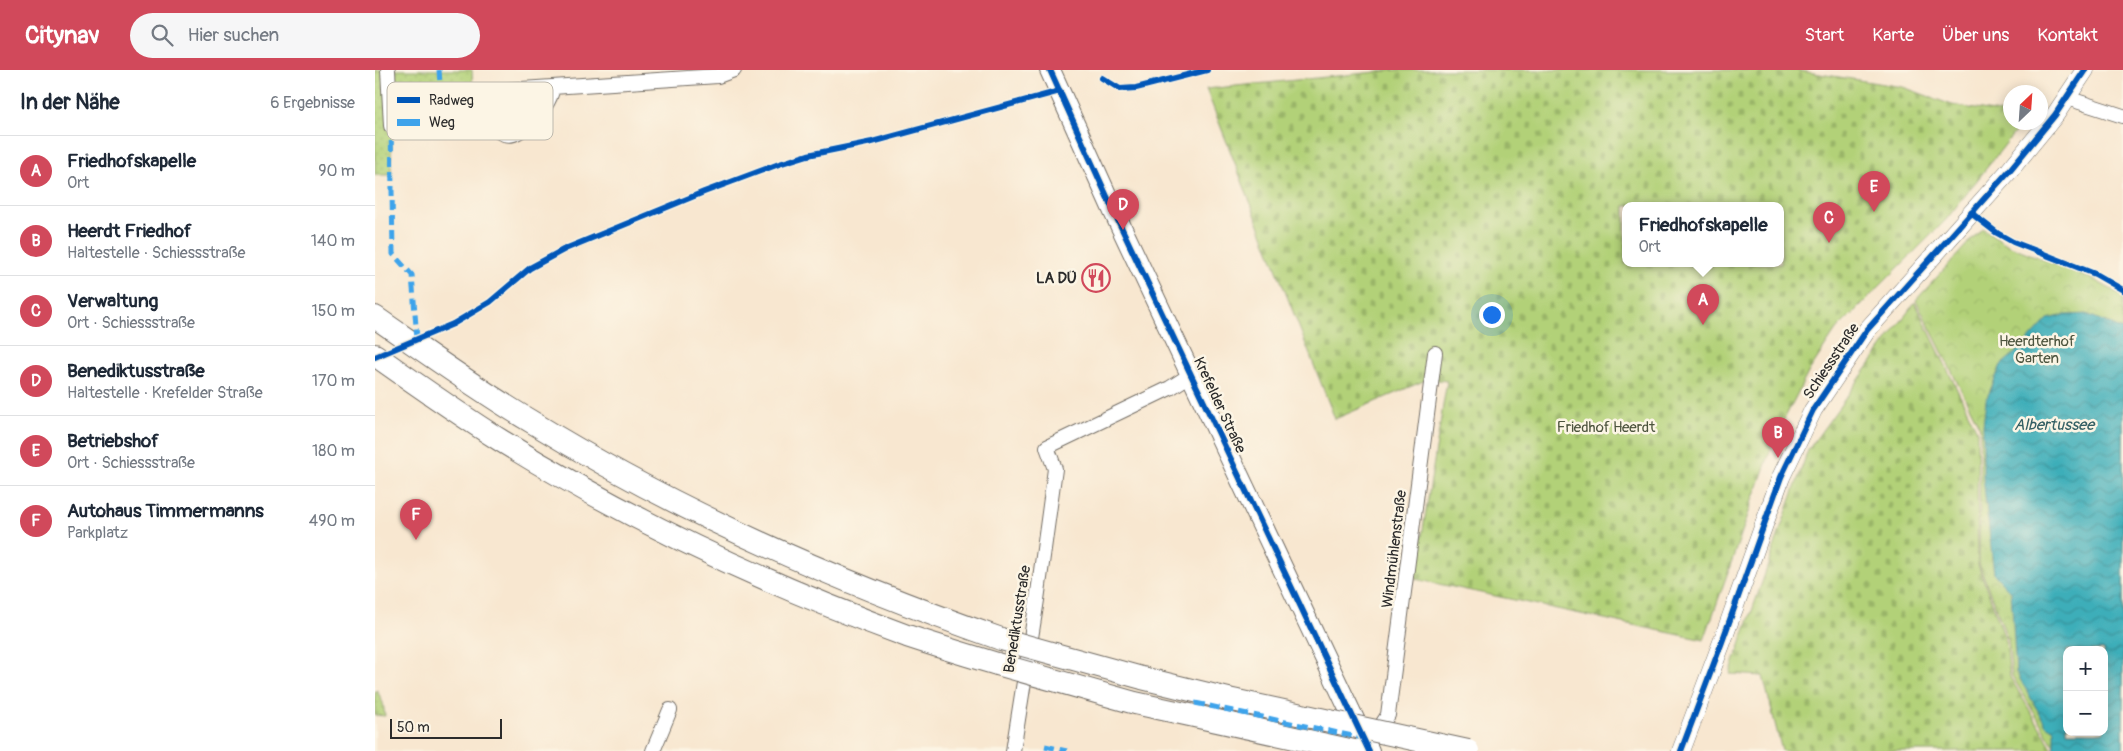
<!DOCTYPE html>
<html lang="de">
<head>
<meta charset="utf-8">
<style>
  body { margin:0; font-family:Pangolin,sans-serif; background:#f6f6f7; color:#1f2937 }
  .controls { position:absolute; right:15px; bottom:15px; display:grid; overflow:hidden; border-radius:10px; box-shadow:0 2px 12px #0003 }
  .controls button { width:45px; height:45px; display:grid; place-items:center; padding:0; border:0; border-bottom:1px solid #e0e1e3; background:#fff; color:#1f2937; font:25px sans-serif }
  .compass { position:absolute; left:1628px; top:15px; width:45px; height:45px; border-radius:50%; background:#fff; box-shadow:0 2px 12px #0003; rotate:25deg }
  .scale { position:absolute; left:15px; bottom:12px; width:112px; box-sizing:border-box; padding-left:5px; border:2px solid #2b2b2b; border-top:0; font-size:14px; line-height:18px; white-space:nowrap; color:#2b2b2b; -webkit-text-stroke:4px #fcf5e5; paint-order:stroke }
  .you { position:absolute; left:1116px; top:244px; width:18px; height:18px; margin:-12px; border:4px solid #fff; border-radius:50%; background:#1a73e8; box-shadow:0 0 0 8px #1a73e833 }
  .badge { display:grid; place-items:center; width:32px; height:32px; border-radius:50%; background:#d1495b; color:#fff; font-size:16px; font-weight:700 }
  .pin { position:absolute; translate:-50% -41px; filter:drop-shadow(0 1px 2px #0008) }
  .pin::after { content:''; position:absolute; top:26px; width:18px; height:15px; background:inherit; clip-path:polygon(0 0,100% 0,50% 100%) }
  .popup { position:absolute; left:1247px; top:132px; width:162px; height:65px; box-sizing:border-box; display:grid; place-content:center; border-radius:10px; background:#fff; filter:drop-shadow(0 1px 4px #0005); font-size:16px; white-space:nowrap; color:#747a83 }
  .popup b { font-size:19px; color:#1f2937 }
  .popup::after { content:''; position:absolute; left:50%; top:100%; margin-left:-10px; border:10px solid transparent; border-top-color:#fff }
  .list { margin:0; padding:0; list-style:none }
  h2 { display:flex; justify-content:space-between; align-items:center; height:65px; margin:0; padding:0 20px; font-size:21px }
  h2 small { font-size:16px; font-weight:400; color:#747a83 }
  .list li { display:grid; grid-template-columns:32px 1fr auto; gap:15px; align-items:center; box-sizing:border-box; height:70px; padding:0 20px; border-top:1px solid #e0e1e3 }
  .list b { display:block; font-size:19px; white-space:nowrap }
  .list p { margin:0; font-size:16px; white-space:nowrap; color:#747a83 }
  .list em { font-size:16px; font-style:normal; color:#747a83 }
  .icon { flex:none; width:28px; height:28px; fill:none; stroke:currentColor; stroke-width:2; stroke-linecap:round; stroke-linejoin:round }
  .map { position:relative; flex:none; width:1748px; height:681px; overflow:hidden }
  header { display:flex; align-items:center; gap:30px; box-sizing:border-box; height:70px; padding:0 25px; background:#d1495b; color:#fff }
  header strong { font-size:24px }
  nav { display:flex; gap:28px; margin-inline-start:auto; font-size:18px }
  .search { width:350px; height:45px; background:#f6f6f7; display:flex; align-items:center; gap:12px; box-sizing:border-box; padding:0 18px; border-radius:28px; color:#747a83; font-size:19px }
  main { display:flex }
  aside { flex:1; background:#fff }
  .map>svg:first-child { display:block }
  .grass { fill:url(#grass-dots); stroke:#6e7e52 }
  .cemetery { fill:url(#cemetery-stones); stroke:#6e7e52; fill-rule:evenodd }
  .park { fill:url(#park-crowns); stroke:#6e7e52; fill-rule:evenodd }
  .water { fill:url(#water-waves); stroke:#346c72; fill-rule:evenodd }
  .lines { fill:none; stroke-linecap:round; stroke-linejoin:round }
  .minor-casing { stroke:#736d65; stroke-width:16 }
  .tertiary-casing { stroke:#736d65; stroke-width:19 }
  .secondary-casing { stroke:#736d65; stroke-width:22 }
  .trunk-casing { stroke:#736d65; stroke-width:24 }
  .minor { stroke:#fff; stroke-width:14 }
  .tertiary { stroke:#fff; stroke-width:18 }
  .secondary { stroke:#fff; stroke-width:20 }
  .trunk { stroke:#fff; stroke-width:22 }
  .trunk-bridge-casing { stroke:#736d65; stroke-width:24; stroke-linecap:butt }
  .trunk-bridge { stroke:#fff; stroke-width:22 }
  .quiet { stroke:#3ea3eb; stroke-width:5; stroke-dasharray:10 5; stroke-linecap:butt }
  .cycleway-casing { stroke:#fcf5e5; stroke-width:9 }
  .cycleway { stroke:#0057b8; stroke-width:6 }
  .labels { text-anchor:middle; stroke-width:5; stroke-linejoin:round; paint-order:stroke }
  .poi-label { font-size:15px; font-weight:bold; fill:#2b2b2b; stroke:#fcf5e5; text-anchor:end }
  .park-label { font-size:15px; fill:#4d543e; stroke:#fcf5e5 }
  .street-label { font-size:15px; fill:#2b2b2b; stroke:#fcf5e5 }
  .water-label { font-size:16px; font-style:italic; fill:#335f64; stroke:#fcf5e5 }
  .key { fill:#fcf5e5; stroke:#bdb8ad; stroke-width:1 }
  .key-label { font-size:14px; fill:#2b2b2b }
</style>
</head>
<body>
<header>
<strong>Citynav</strong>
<div class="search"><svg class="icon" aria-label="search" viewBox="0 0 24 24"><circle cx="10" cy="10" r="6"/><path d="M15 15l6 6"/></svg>Hier suchen</div>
<nav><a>Start</a><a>Karte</a><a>Über uns</a><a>Kontakt</a></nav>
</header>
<main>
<aside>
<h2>In der Nähe<small>6 Ergebnisse</small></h2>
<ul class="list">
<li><span class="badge">A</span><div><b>Friedhofskapelle</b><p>Ort</p></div><em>90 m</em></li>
<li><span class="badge">B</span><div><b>Heerdt Friedhof</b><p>Haltestelle · Schiessstraße</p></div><em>140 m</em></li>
<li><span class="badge">C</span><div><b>Verwaltung</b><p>Ort · Schiessstraße</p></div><em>150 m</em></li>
<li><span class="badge">D</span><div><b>Benediktusstraße</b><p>Haltestelle · Krefelder Straße</p></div><em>170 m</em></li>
<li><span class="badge">E</span><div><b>Betriebshof</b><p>Ort · Schiessstraße</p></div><em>180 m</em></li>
<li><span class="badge">F</span><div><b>Autohaus Timmermanns</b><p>Parkplatz</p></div><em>490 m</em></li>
</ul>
</aside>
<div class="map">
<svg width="1748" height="681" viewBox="0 0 1748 681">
  <defs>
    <pattern id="grass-dots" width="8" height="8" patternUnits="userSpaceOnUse" patternTransform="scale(1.25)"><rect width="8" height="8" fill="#b2d178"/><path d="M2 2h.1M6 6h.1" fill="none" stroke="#99b468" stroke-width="1.8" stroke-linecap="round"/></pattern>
    <pattern id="cemetery-stones" width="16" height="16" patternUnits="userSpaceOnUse" patternTransform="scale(1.25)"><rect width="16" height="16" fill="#b2d178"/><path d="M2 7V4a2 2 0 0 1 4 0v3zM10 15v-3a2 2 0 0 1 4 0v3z" fill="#99b468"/></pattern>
    <pattern id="park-crowns" width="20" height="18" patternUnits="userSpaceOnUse" patternTransform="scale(1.25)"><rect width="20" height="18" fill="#b2d178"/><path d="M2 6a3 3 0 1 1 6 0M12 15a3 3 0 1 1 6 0" fill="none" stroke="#99b468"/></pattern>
    <pattern id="water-waves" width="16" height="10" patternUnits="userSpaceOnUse" patternTransform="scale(1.25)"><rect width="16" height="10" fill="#3eaeb9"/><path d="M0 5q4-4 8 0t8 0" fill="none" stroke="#348e97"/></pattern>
  </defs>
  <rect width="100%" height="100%" fill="#fcf5e5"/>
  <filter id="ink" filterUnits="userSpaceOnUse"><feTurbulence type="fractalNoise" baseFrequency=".02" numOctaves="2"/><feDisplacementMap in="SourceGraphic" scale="10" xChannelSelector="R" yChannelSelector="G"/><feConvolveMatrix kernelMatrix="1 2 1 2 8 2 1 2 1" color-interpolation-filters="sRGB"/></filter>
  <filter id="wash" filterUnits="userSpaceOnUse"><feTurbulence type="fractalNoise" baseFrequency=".0096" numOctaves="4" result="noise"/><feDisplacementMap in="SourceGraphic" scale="20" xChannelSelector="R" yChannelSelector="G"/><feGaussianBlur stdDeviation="1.12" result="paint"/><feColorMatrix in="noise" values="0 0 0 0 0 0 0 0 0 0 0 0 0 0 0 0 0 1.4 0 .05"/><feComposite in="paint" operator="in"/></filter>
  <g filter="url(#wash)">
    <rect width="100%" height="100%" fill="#f8e7d0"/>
    <g class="grass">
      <path d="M0 0H97L99 47 17 56 16 105H0Z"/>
      <path d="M2 620 8 633 10 646 0 645V622Z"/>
    </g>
    <g class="cemetery">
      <path d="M1021 0H1419L1528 17 1577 35 1635 45 1636 52 1647 53 1570 151 1461 260 1434 301 1401 365 1329 570 1040 509 1072 311 1053 309 960 349 831 19ZM1250 136H1406V194H1250Z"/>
      <path d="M1540 232 1602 361 1603 495 1631 571 1635 607 1679 681H1407L1388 606 1355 604 1433 380Z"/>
    </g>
    <path class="park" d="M1607 158 1633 175 1719 210 1748 226V681H1682L1637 606 1633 570 1604 494 1605 358 1541 230ZM1692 580H1729V662H1692Z"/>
    <path class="water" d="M1712 244 1748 260V681H1681L1679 678V660L1671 655 1641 602 1636 522 1619 504 1608 408V356L1611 330 1626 295 1648 276 1673 249 1690 245ZM1692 580H1729V662H1692Z"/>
  </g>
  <g filter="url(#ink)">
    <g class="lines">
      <defs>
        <g id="minor">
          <path d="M13 0 16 56 113 49"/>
          <path d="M178 17C175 32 168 39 158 49 153 53 149 59 143 62 119 76 97 31 132 20L343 6 359 0"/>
          <path d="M1692 28 1748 46"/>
          <path d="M997 663 1004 659 1013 645 1060 283"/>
          <path d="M278 681 295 640"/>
          <path d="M638 681 662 530 680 399 672 377 795 318 817 304"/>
        </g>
        <path id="tertiary" d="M1306 681 1347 572 1406 407 1438 340 1492 260 1634 101 1680 45 1710 0"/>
        <path id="secondary" d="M675 0 739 142 994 681"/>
        <g id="trunk">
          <path d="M0 247C52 283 103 320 157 352 305 443 463 512 626 569"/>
          <path d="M0 285C41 314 82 343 125 370 253 449 391 514 532 566 562 576 592 585 622 594"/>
          <path d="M680 584 767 608 853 629"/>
        </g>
      </defs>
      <use href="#minor" class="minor-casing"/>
      <use href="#tertiary" class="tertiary-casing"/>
      <use href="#secondary" class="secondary-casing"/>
      <use href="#trunk" class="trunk-casing"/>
      <use href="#minor" class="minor"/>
      <use href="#tertiary" class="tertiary"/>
      <use href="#secondary" class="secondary"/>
      <use href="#trunk" class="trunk"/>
      <defs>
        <g id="trunk-bridge">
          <path d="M626 569 680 584"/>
          <path d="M622 594 760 633 979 681"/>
          <path d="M853 629 1093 681"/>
        </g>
      </defs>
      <use href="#trunk-bridge" class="trunk-bridge-casing"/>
      <use href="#trunk-bridge" class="trunk-bridge"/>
      <g class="quiet">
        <path d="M64 0 68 51"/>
        <path d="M16 56 18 184 37 205 42 269"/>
        <path d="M820 633 988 668"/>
        <path d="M670 676 692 681"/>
      </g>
      <defs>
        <g id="cycleway">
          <path d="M675 0 739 142 994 681"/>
          <path d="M727 8 745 19 761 18 832 0"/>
          <path d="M1596 143 1622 163 1638 172 1720 204 1748 220"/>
          <path d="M0 287 78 254 115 232 155 198 190 179 329 122 404 94 433 85 497 72 685 21"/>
          <path d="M1306 681 1347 572 1406 407 1438 340 1492 260 1634 101 1680 45 1710 0"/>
        </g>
      </defs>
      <use href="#cycleway" class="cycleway-casing"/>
      <use href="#cycleway" class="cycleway"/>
    </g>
  </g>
  <defs>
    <symbol id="restaurant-ring" viewBox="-11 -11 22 22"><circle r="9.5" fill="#fcf5e5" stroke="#d1495b" stroke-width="1.5"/><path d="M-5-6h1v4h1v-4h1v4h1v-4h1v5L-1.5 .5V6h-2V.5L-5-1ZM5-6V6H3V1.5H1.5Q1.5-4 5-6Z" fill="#d1495b"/></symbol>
  </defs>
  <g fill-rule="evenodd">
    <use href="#restaurant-ring" x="705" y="192" width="32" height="32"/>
  </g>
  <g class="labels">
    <g class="poi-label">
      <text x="702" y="213">LA DÜ</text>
    </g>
    <g class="park-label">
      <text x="1662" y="276">Heerdterhof<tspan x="1662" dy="17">Garten</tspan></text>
      <text x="1231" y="362">Friedhof Heerdt</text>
    </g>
    <g class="street-label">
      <text transform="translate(1456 291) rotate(-56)" y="5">Schiessstraße</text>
      <text transform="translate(845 335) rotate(65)" y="5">Krefelder Straße</text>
      <text transform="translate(1019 479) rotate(-83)" y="5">Windmühlenstraße</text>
      <text transform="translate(642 549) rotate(-81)" y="5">Benediktusstraße</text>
    </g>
    <g class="water-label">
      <text x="1679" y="360">Albertussee</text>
    </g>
  </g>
  <rect x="12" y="12" width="166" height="58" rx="8" class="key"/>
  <rect x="22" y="27" width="23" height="6" fill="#0057b8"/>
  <rect x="22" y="49" width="23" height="7" fill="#3ea3eb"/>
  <g class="key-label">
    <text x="54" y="35">Radweg</text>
    <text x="54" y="57">Weg</text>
  </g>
</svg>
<div class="controls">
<button>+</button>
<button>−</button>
</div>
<svg class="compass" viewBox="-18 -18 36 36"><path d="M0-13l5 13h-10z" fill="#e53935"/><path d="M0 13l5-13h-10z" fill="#747a83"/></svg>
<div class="scale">50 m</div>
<div class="you"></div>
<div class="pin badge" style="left:1328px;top:255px">A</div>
<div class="popup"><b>Friedhofskapelle</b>Ort</div>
<div class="pin badge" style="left:1403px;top:388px">B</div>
<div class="pin badge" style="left:1454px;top:173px">C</div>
<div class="pin badge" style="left:748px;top:160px">D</div>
<div class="pin badge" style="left:1499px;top:142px">E</div>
<div class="pin badge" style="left:41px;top:470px">F</div>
</div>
</main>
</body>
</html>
